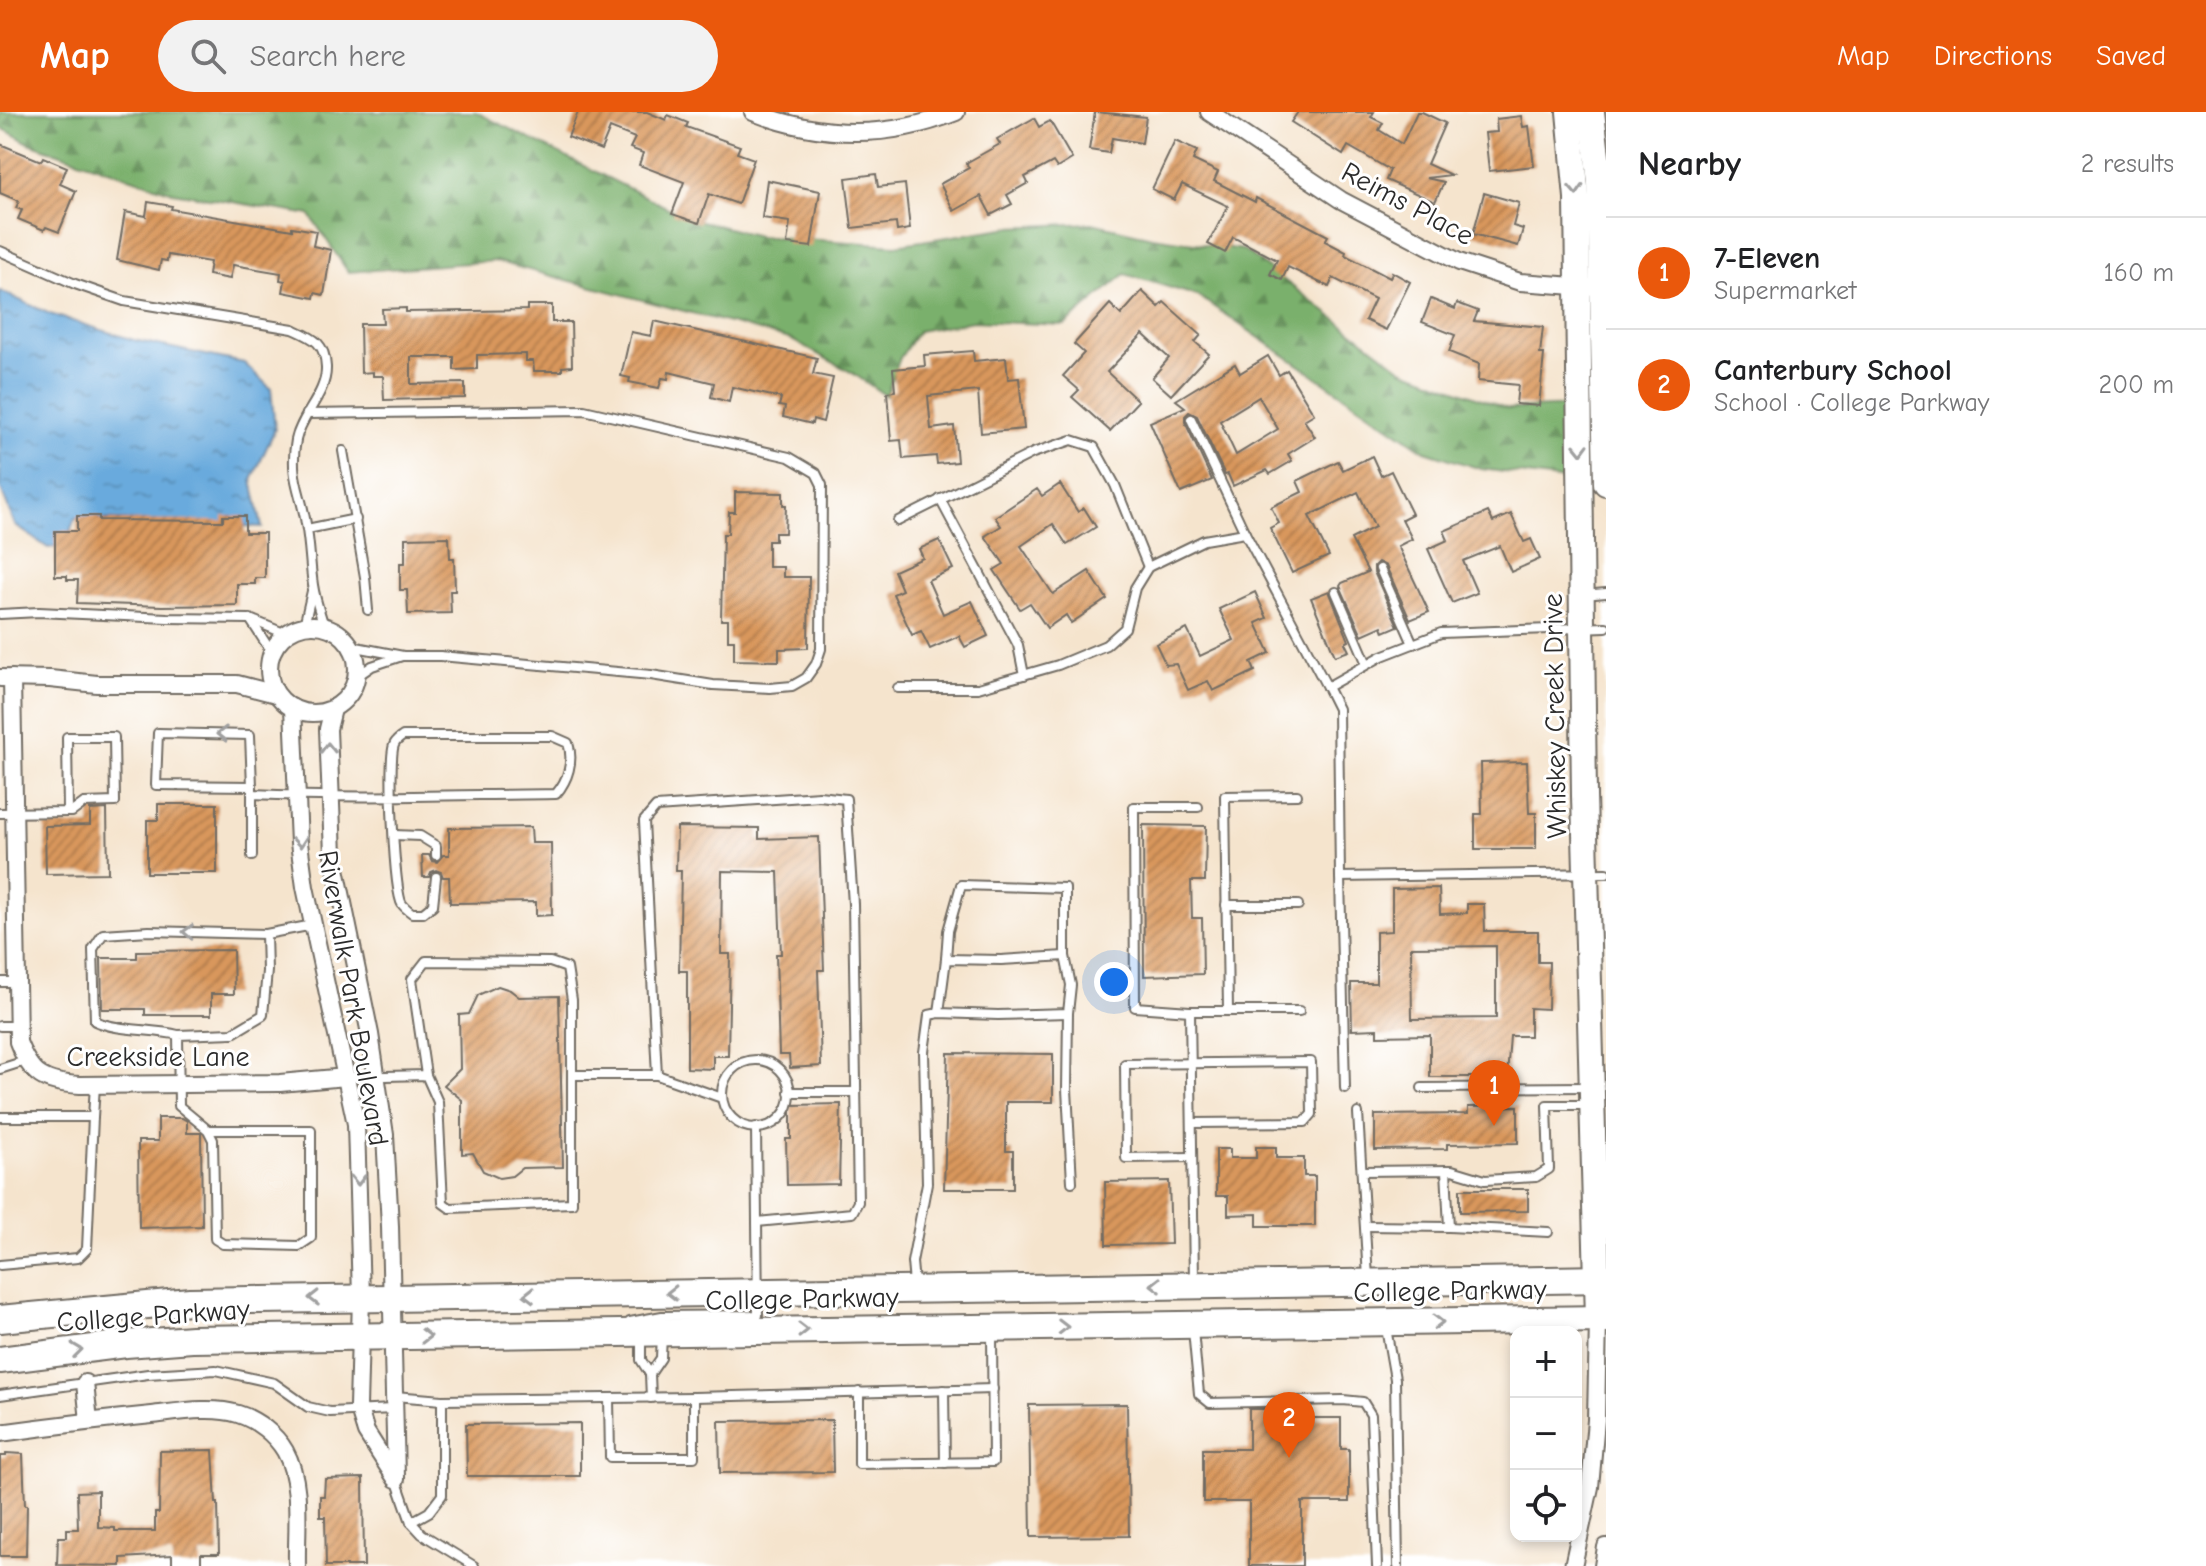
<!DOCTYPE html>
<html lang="en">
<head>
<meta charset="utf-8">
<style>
  body { margin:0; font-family:"Comic Neue",sans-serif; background:#f2f2f2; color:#202124 }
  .controls { position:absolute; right:24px; bottom:24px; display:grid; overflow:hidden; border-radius:16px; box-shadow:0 4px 12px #0003 }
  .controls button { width:72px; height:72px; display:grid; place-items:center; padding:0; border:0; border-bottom:2px solid #e0e0e0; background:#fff; color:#202124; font:40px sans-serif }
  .you { position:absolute; left:1114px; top:870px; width:28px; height:28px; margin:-20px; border:6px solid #fff; border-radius:50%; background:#1a73e8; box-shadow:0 0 0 12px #1a73e833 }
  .badge { display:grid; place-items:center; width:52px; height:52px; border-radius:50%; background:#ea580c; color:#fff; font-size:26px; font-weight:700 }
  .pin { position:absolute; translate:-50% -66px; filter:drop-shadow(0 2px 4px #0008) }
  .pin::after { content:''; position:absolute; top:42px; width:28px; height:24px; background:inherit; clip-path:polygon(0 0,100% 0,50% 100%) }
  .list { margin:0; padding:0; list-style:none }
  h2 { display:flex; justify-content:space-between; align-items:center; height:104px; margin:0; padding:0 32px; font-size:34px }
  h2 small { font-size:26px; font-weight:400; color:#757577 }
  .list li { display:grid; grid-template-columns:52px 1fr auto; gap:24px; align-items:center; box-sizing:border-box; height:112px; padding:0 32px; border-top:2px solid #e0e0e0 }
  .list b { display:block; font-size:30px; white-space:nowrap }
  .list p { margin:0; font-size:26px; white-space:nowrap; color:#757577 }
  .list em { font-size:26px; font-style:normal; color:#757577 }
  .icon { flex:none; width:44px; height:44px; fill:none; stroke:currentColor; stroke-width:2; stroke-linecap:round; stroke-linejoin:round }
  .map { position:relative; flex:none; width:1606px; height:1454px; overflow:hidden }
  header { display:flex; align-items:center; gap:48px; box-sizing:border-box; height:112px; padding:0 40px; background:#ea580c; color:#fff }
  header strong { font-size:38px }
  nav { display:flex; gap:44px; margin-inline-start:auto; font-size:28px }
  .search { width:560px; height:72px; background:#f2f2f2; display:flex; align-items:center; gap:20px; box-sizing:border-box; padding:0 28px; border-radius:44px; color:#757577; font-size:30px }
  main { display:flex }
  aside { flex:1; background:#fff }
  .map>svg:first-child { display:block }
  .forest { fill:url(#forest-firs); stroke:#526e4c; stroke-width:2 }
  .water { fill:url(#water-ripples); stroke:#4a6a84; stroke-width:2 }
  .building { fill:url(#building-hatch); fill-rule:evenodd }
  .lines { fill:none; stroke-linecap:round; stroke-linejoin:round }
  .lane-casing { stroke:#726c64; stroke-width:12 }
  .street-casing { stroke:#726c64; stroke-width:20 }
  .secondary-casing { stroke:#726c64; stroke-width:28 }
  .primary-casing { stroke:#726c64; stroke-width:30 }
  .lane { stroke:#fff; stroke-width:8 }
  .street { stroke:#fff; stroke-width:16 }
  .secondary { stroke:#fff; stroke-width:24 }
  .primary { stroke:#fff; stroke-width:26 }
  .oneway { stroke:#a0a0a0 }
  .labels { text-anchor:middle; stroke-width:6; stroke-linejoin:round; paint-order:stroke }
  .street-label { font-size:28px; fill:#2b2b2b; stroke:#fff }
</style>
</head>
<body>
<header>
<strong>Map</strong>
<div class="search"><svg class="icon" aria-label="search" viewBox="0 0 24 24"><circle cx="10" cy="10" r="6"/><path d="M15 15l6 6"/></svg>Search here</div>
<nav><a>Map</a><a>Directions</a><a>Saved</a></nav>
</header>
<main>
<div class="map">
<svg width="1606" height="1454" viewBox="0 0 1606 1454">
  <defs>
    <pattern id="forest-firs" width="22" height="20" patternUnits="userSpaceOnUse" patternTransform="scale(2)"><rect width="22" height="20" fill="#7ab06c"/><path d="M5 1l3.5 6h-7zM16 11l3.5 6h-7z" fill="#648f59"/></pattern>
    <pattern id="water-ripples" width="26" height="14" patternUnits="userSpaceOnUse" patternTransform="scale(2)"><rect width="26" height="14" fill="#69aadd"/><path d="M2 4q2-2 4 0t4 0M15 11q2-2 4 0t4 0" fill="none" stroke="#578bb3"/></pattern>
    <pattern id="building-hatch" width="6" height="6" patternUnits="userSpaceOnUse" patternTransform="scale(2)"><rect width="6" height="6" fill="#d9975c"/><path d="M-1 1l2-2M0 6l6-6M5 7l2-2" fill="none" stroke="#b07b4c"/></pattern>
  </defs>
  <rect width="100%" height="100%" fill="#fff"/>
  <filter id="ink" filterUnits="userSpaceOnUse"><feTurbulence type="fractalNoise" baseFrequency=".0125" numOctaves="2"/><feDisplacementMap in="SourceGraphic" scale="16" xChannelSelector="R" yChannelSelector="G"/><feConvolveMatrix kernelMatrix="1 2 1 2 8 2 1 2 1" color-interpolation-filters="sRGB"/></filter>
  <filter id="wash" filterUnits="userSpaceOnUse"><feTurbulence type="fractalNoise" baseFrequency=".006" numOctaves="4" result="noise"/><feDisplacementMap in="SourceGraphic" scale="32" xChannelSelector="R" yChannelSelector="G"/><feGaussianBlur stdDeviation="1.8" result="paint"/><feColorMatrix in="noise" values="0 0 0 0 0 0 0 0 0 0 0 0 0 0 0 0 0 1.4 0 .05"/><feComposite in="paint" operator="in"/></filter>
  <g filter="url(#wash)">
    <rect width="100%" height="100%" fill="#f5e4cd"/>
    <path class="forest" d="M0 0H476L686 105 758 124 896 133 1011 115 1092 111 1152 125 1244 138 1402 257 1508 297 1572 294 1573 369 1481 357 1425 339 1198 184 1125 162 1065 213 973 209 918 219 900 246 886 284 851 260 790 227 495 149 348 160 310 103 173 80 29 31 0 15Z"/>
    <path class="water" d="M0 179 50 202 134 228 244 251 271 277 275 317 252 368 262 415 75 406 65 433 48 436 15 413 0 375Z"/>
    <g id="blocks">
      <g class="building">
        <path d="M578 0H647L666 8 668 3 688 11 686 15 740 34 737 41 754 47 738 92 709 82 699 111 672 102 684 70 639 53 643 41 630 36 635 26 610 16 601 38 568 25Z"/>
        <path d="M1095 0 1146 5 1142 31 1112 26 1109 41 1089 38Z"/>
        <path d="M1298 0H1374L1371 5 1383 11 1379 18 1402 32 1417 0H1422L1445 11 1427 52 1451 63 1426 66 1444 70 1435 90 1386 68 1390 58 1348 34 1343 43 1291 10Z"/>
        <path d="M1521 4 1523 15 1529 14 1534 54 1489 59 1485 21 1497 20 1496 7Z"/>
        <path d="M1034 6 1039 15 1050 9 1072 47 1057 56 1053 50 1025 65 1028 71 1007 83 1012 92 991 103 981 84 954 99 940 72 969 56 966 51 1000 32 997 27Z"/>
        <path d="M1175 29 1197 39 1193 48 1218 60 1214 69 1255 90 1256 86 1328 124 1325 129 1346 140 1345 143 1390 166 1392 160 1410 170 1386 218 1365 208 1375 187 1333 166 1329 175 1288 155 1282 168 1270 162 1277 148 1233 125 1225 141 1208 132 1228 94 1182 72 1174 88 1152 77Z"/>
        <path d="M0 32 41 49 43 45 67 55 60 72 76 79 59 120 46 115 44 118 18 107 22 98 16 96 19 89 0 81Z"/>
        <path d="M876 62 878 75 905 72 910 117 897 119 896 111 852 116 846 66Z"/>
        <path d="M767 68 820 79 811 135 787 132 790 110 762 106Z"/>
        <path d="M1484 81 1519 91 1513 114 1523 117 1518 134 1473 122Z"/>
        <path d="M148 90 172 94 171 97 292 118V115L316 119 313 134 331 138 324 183 315 181 314 186 283 180 285 169 280 168 281 161 233 153 230 167 208 163 210 150 168 143 167 149 161 148 159 158 117 148 125 100 146 104Z"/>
        <path d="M1142 179 1159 195 1164 190 1201 223 1195 230 1209 242 1171 283 1152 266 1169 246 1143 222 1107 260 1138 289 1110 319 1072 285 1079 278 1063 264 1084 241 1074 232 1110 192 1121 203Z"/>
        <path d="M1431 187 1455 197 1457 191 1478 199 1474 209 1543 215 1540 242H1544L1539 294 1516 292 1518 273 1478 269 1479 252 1449 240 1455 223 1422 210Z"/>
        <path d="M527 193H552V210H571L572 254 562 255V259H534L533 249H526V242L477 243V257L454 258V245H411V272L465 271V286L384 288 383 264H373V260L361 261 360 212H383L382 197 406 196V200L527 198Z"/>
        <path d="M654 209 817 246 813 262 833 266 823 310 813 307 812 312 783 305 785 295 779 294 781 286 732 275 729 290 711 285 714 271 669 260 668 267 662 266 659 276 629 270 630 266 621 264 631 220 651 224Z"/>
        <path d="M973 239 974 249 1006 246 1008 267 1019 266 1024 317 981 321 978 279 928 284 931 317 954 314 957 350 937 352 936 344 903 347 901 328 891 329 887 280 895 279 893 257 925 254 924 243Z"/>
        <path d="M1268 244 1279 263 1287 258 1314 302 1304 308 1315 325 1288 342 1292 349 1270 362 1267 358 1233 374 1228 362 1225 363 1197 304 1189 300 1185 304V310L1212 368 1181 381 1150 310 1185 295 1176 288 1235 252 1240 261ZM1259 285 1278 317 1236 343 1220 309Z"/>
        <path d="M1372 344 1381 364 1391 359 1412 402 1402 407 1412 427 1398 434 1429 500 1410 508 1386 454 1378 450 1374 454V460L1398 514 1384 520 1382 514 1362 523 1340 474 1342 471 1368 460 1351 427 1375 415 1358 380 1309 404 1329 444 1292 461 1270 416 1279 411 1271 395 1302 380 1297 369 1338 349 1343 358Z"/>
        <path d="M1060 372 1078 400 1084 396 1096 415 1067 433 1053 412 1021 434 1053 482 1089 459 1107 487 1071 511 1066 503 1047 516 1030 491 1020 497 994 458 1004 452 985 424 1001 414 995 405 1037 377 1042 384Z"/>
        <path d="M735 380 783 381V393H786L785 421H775V429H768V455H783V465H809L808 536 779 537V549L734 548V528H728V508H721L723 422H728L729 400H735Z"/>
        <path d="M1488 400 1493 410 1511 402 1524 430 1531 427 1540 447 1511 460 1500 434 1463 449 1477 481 1452 491 1428 437 1448 428 1444 419Z"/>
        <path d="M77 404H99V408L223 409V404H245V421H265V466H255V472H237V493L162 494 77 491 78 468H67V464H55V419H77Z"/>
        <path d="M449 425 450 446H454L455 479H450L451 501 408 502 407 478H400V451H405V426Z"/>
        <path d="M939 428 953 457 928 468 943 502 972 489 988 524 965 535 959 524 930 537 921 519 912 523 893 482 902 478 894 459 923 446 919 437Z"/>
        <path d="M1329 479 1349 529 1345 531 1349 539 1335 544 1311 486Z"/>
        <path d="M1255 480 1267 506 1256 511 1270 541 1251 550 1255 559 1213 579 1208 569 1188 578 1176 552 1166 553 1156 532 1187 517 1200 544 1234 528 1219 497Z"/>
        <path d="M1527 650 1529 701H1536V737H1475V702H1482L1481 651Z"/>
        <path d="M158 692H217V761H147V708H158Z"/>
        <path d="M107 697 108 761 46 762 45 714 90 713V698Z"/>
        <path d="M1143 713 1206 714 1205 769H1191L1192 806H1202L1203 862 1144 864Z"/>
        <path d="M531 715 532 731H551L552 803 536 804V790L450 791 449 765H443L441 760 436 758 431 760 429 765H423L422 743H429L432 749 437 750 443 743H449V716Z"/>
        <path d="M677 715 759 716V727L819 725 824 858H818L821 954 790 956 789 943H779L776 842H781L778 760 722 759 721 842H730L728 944H713V957L687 956V859H679L681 759H676Z"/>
        <path d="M1439 776 1440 802 1467 801V792H1484L1485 819H1538V850H1549L1548 897 1530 896V924H1510L1507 965H1430V923L1377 924V917L1352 918 1351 871H1376V820L1392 819V777ZM1496 834V906L1412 907 1411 835Z"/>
        <path d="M233 838 234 882H211V903H145V897H102L101 846H137V839Z"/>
        <path d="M498 874 510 878 519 885 559 884 563 1055 522 1056 512 1064 499 1066 483 1059 473 1041 462 1042V988L444 973 460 957 459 903 469 902 478 883Z"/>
        <path d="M948 941 1053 942V990H1006V1039H1013V1077H944Z"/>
        <path d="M841 992 839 1072 787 1073 786 1027H791V993Z"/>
        <path d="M1518 994V1031L1447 1032V1037L1375 1038V1003L1468 1002V995Z"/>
        <path d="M158 1006H182L187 1009V1021H201L202 1114 139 1116 138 1029H158Z"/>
        <path d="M1256 1035H1276V1046H1304V1064H1315V1114H1257V1102L1228 1103V1084H1216V1037H1230V1046H1256Z"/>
        <path d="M1169 1069 1171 1132 1106 1133 1105 1070Z"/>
        <path d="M1460 1077H1528V1099L1460 1100Z"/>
        <path d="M1127 1292 1129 1424 1031 1425 1029 1293Z"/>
        <path d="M1249 1297H1302V1306H1341V1337H1349V1390H1302V1454H1249V1390H1203V1337H1249Z"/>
        <path d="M832 1308 833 1360 720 1361 719 1309Z"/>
        <path d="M580 1311V1364H467L466 1312Z"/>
        <path d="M213 1338 216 1391H218L219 1442H201V1454H172V1443L121 1446V1454L57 1453 58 1425H67V1417H78L77 1380 98 1379V1415L115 1416V1419H155V1401H159L160 1339Z"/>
        <path d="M6 1341 23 1342 25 1393H27L26 1444H0V1344H6Z"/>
        <path d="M363 1366 364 1454H326L325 1405H320V1384H324L325 1367Z"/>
      </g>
    </g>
  </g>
  <g filter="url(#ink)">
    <use href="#blocks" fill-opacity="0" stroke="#726c64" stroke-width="2"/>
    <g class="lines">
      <defs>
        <g id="lane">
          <path d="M0 139 75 172 124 189 293 217C313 226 325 230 326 255 327 282 301 303 296 328 289 365 301 379 306 412 310 432 310 453 313 473 315 487 320 501 324 514"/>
          <path d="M307 302 584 298 789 345 816 361 822 373 821 537 816 552 806 566 792 574 770 576 713 573 651 563 440 544H403L351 534"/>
          <path d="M1191 307 1245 421"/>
          <path d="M343 339 365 465 368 498"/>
          <path d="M940 387 1018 533 1024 563"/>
          <path d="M898 409 1033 341 1072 328 1094 335 1115 373 1148 455"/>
          <path d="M307 417 356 407"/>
          <path d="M1380 457 1413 532"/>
          <path d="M1336 480 1367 552"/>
          <path d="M1583 483 1606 481"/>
          <path d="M0 502 39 500 167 506 250 507 286 522"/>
          <path d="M250 507 272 541"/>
          <path d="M304 514 312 479"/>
          <path d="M356 565 372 554 402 544"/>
          <path d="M1327 575 1338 597 1340 765 1606 761"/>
          <path d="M898 576H978L1058 553 1106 533 1125 516 1135 476 1148 455 1204 428 1245 421 1327 575 1382 544 1441 521 1606 515"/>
          <path d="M252 674 156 673 158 621 250 623 252 674V682"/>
          <path d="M0 701 68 700H72L84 691 115 690 114 625H67L68 700"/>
          <path d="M394 723 420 724 436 734V743"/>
          <path d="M252 744V682C353 687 455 683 556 682 568 668 574 649 568 631L552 624H403C399 627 396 628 394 633 388 648 394 780 402 792 405 796 408 798 412 801H423L433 793 436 765"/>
          <path d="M1340 765 1345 976"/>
          <path d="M1226 793H1298"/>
          <path d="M946 847 948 819 961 773 1065 776V844"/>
          <path d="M0 870H17"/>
          <path d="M1190 899H1299"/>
          <path d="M1228 899 1225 684 1297 683"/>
          <path d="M1068 901 1067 977 1072 1070"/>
          <path d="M0 914H18"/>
          <path d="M178 923C153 917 116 919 95 909L93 837 103 822 149 819 266 822"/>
          <circle cx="756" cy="982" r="34"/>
          <path d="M0 957 25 949"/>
          <path d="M574 963H657"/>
          <path d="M346 965 426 963 438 990 443 1091 450 1096 572 1091V888L567 856 550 850 426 849 412 867 426 963"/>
          <path d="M1422 976 1589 975"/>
          <path d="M789 980H856"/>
          <path d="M722 986 657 963 644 709 656 695 819 684 846 687 853 792 858 1090 852 1101 757 1110"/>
          <path d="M1358 1001 1368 1166"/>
          <path d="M0 1005H93L95 973"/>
          <path d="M1192 1011 1305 1010 1312 1002 1311 950 1125 952 1126 1046 1192 1045"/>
          <path d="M208 1018H311V1126L299 1134 223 1132 215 1127 213 1028 208 1018 179 994 178 923 233 921 263 903 267 859 266 822 313 813"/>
          <path d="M1446 1058 1449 1115 1548 1120"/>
          <path d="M1362 1059 1452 1058 1485 1068 1536 1065 1549 1057 1547 993H1591"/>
          <path d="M1365 1114 1449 1115"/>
          <path d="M0 1153 78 1146 87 1137 93 1005"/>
          <path d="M1194 1168 1190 899 1135 895 1134 695H1198"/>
          <path d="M914 1172 912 1150 927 1071 924 940 929 903 939 901 998 903 1068 901 1071 873 1065 844 1001 848 946 847 939 901"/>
          <path d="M630 1210 662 1204 758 1203 756 1015"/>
          <path d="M1386 1216 1395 1267 1398 1454"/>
          <path d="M1193 1218 1199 1282 1210 1291 1343 1288 1363 1290 1371 1303 1377 1454"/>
          <path d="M641 1226V1248L650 1262 651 1286"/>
          <path d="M650 1262 661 1246 662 1222"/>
          <path d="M944 1278 945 1351"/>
          <path d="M859 1280V1352L993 1350 992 1220"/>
          <path d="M0 1283 148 1262 216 1258 274 1271 308 1295 330 1300 393 1297"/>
          <path d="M395 1284 442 1288"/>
          <path d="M609 1286 610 1345H694V1285"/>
          <path d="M396 1367 411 1410 422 1422 474 1454"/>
          <path d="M411 1410 429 1400 442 1383V1288L694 1285 993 1277"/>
        </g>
        <g id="street">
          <path d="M753 0C820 26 889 27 956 0"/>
          <path d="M1209 0 1341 88 1459 150 1520 170 1588 175"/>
          <circle cx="313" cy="557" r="44"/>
          <path d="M0 566 50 567 97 572H237L276 582"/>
          <path d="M12 566 18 930C31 964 44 971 80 973L280 971 346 965"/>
          <path d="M293 596 299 731 305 775 356 1012 361 1185 358 1294 366 1320 396 1367"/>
          <path d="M333 597 328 617 333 742 370 922 385 1023 390 1114 396 1365"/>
          <path d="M85 1271 89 1309"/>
          <path d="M0 1321C51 1314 101 1308 152 1303 179 1300 212 1294 238 1302 257 1308 275 1322 285 1339 303 1371 296 1418 297 1454"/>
          <path d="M1573 1454 1590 1375 1596 1308 1598 1207"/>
          <path d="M1603 1454 1606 1435"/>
        </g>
        <g id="secondary">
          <path d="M1569 0 1577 86 1584 684 1598 1207"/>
          <path d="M1592 0 1600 70 1606 371"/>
        </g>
        <g id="primary">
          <path d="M0 1207 190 1189 1606 1167"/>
          <path d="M0 1248 126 1232 192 1227 1606 1207"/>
        </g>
      </defs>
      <use href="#lane" class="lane-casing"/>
      <use href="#street" class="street-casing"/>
      <use href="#secondary" class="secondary-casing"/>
      <use href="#primary" class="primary-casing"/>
      <use href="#lane" class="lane"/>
      <use href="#street" class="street"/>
      <use href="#secondary" class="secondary"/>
      <use href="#primary" class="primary"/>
    </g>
    <defs><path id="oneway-chevron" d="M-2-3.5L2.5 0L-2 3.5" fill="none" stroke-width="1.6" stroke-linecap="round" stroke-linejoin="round" transform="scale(2)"/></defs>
    <g class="oneway">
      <use href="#oneway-chevron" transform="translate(1576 78) rotate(87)"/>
      <use href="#oneway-chevron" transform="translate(1581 337) rotate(89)"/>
      <use href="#oneway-chevron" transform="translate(222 622) rotate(-179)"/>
      <use href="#oneway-chevron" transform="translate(328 636) rotate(-91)"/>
      <use href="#oneway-chevron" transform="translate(300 730) rotate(85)"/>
      <use href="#oneway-chevron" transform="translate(188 820) rotate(-178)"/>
      <use href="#oneway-chevron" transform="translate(358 1068) rotate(89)"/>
      <use href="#oneway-chevron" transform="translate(1156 1173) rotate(179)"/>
      <use href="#oneway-chevron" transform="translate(672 1181) rotate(179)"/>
      <use href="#oneway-chevron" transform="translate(529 1183) rotate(179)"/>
      <use href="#oneway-chevron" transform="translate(314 1186) rotate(179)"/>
      <use href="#oneway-chevron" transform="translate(1438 1210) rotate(-1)"/>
      <use href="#oneway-chevron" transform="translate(1063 1215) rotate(-1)"/>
      <use href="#oneway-chevron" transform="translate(803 1218) rotate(-1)"/>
      <use href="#oneway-chevron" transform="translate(426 1224) rotate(-1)"/>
      <use href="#oneway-chevron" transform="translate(77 1238) rotate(-7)"/>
    </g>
  </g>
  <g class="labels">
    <g class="street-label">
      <text transform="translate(1408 91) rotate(28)" y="10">Reims Place</text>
      <text transform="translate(1554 604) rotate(-91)" y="10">Whiskey Creek Drive</text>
      <text transform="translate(354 886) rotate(80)" y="10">Riverwalk Park Boulevard</text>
      <text x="158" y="954">Creekside Lane</text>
      <text transform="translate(1450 1178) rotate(-1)" y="10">College Parkway</text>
      <text transform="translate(802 1186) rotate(-1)" y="10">College Parkway</text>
      <text transform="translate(153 1203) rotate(-4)" y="10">College Parkway</text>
    </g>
  </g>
</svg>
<div class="controls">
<button>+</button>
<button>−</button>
<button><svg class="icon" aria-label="locate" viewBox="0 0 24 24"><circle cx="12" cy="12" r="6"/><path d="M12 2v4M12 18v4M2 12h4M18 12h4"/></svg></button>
</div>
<div class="you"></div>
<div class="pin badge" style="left:1494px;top:1014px">1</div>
<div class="pin badge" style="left:1289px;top:1346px">2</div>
</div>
<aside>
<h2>Nearby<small>2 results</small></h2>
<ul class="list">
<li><span class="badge">1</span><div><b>7-Eleven</b><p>Supermarket</p></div><em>160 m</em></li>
<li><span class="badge">2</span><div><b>Canterbury School</b><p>School · College Parkway</p></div><em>200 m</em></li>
</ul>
</aside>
</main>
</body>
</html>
